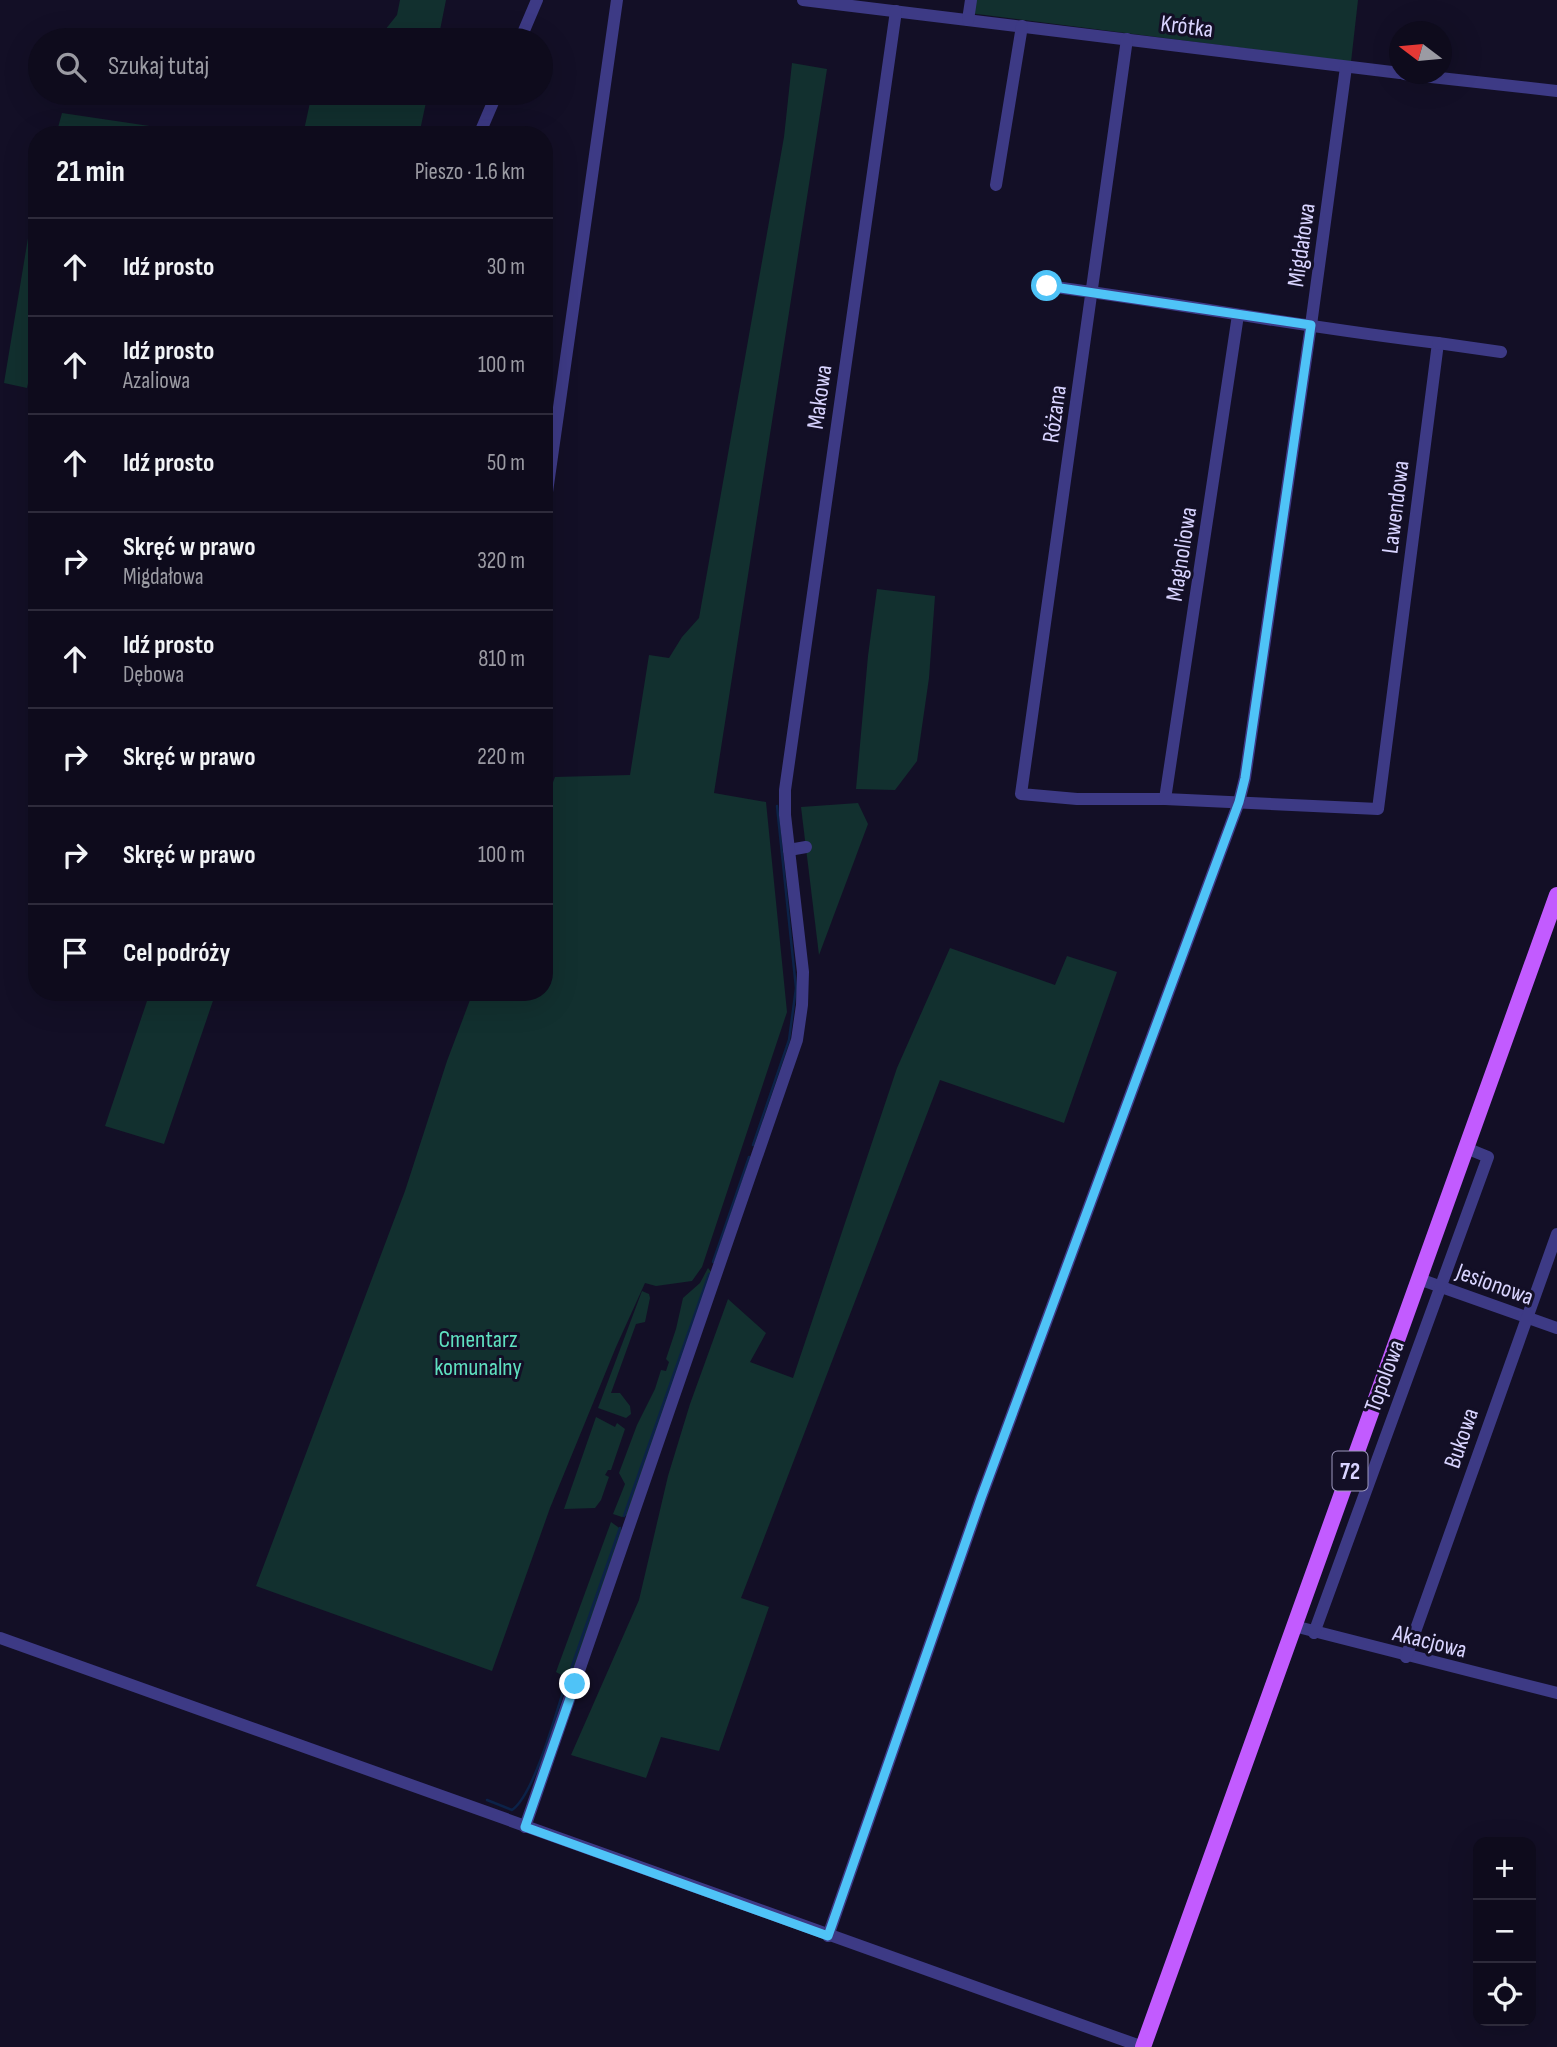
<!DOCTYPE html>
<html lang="pl">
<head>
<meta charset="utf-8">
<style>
  body { margin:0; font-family:"Sofia Sans Condensed",sans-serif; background:#171425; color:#f1f3f6 }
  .controls { position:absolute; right:21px; bottom:21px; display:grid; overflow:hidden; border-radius:14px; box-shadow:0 7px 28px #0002 }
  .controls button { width:63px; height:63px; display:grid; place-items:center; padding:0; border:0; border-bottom:2px solid #2e2b3b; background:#0e0b1c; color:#f1f3f6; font:35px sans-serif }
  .compass { position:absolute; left:1389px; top:21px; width:63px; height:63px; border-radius:50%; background:#0e0b1c; box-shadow:0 7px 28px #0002; rotate:286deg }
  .stop { position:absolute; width:21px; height:21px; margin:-16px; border:5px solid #4fc3f7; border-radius:50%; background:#fff }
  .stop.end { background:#4fc3f7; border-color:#fff; box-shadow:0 2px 7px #0008 }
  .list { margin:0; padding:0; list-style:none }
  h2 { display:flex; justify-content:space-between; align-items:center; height:91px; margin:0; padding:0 28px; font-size:30px }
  h2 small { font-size:23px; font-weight:400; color:#9b9ba3 }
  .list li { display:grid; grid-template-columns:46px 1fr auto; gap:21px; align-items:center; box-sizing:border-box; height:98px; padding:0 28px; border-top:2px solid #2e2b3b }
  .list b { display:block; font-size:26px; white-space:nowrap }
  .list p { margin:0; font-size:23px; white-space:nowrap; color:#9b9ba3 }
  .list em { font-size:23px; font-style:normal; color:#9b9ba3 }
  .icon { flex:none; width:38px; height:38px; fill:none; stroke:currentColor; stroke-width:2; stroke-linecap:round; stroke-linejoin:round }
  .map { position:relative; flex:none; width:1557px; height:2047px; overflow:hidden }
  .search { position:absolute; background:#0e0b1c; box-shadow:0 7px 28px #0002; left:28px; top:28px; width:525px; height:77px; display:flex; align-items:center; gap:18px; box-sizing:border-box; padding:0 24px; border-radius:38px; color:#9b9ba3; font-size:26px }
  .panel { position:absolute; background:#0e0b1c; box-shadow:0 7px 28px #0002; left:28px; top:126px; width:525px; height:875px; border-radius:28px }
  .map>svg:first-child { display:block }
  .green { fill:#12302f }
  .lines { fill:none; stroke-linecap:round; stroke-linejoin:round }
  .stream { stroke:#0c2248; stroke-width:2.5 }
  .minor { stroke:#3d3a85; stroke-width:12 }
  .major { stroke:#c25bff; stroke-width:16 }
  .route { stroke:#4fc3f7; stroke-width:9 }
  .labels { text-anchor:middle; stroke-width:6; stroke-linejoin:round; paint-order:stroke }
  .shield { fill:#130f26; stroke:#9e99be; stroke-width:2 }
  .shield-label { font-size:23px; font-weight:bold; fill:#d9d4ff }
  .street-label { font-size:24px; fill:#d9d4ff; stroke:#130f26 }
  .park-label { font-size:24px; fill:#5fe0c0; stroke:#130f26 }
</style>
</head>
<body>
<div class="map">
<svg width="1557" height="2047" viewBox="0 0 1557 2047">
  <rect width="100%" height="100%" fill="#130f26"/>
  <g class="green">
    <path d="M400 0H446L438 40H377L397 15Z"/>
    <path d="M971 0H1358L1351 62 969 13Z"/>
    <path d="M792 63 827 69 714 793 766 802 787 1012 702 1267 692 1281 656 1286 645 1283 616 1347 550 1508 492 1671 256 1586 405 1191 447 1061 473 992H544V806L555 777 630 775 649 655 669 658 682 637 699 618 784 137Z"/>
    <path d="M312 93H428L419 135H303Z"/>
    <path d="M62 113 210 135H56Z"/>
    <path d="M37 203V343L27 388 4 383 29 232Z"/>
    <path d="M877 589 935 596 929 678 917 761 895 790 856 789 868 656Z"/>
    <path d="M858 803 868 824 819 955 801 807Z"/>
    <path d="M950 948 1055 985 1067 956 1117 972 1064 1123 940 1080 741 1598 769 1607 719 1751 661 1737 646 1778 571 1755 639 1600 668 1476 690 1404 728 1299 766 1333 750 1362 793 1378 897 1068Z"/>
    <path d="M150 992H216L164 1144 105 1126Z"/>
    <path d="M708 1268 712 1273 628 1515 622 1517 613 1514 625 1484 619 1473 637 1425 655 1389 661 1370 666 1371 669 1362 666 1359 676 1329 683 1298 700 1283Z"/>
    <path d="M642 1291 649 1294 650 1298 645 1322 636 1324 611 1393H620L630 1406 631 1414 626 1418 598 1408Z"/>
    <path d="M596 1417 615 1427 617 1423 625 1429 611 1470H608L605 1475 609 1477 601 1500 595 1508 564 1509Z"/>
    <path d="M611 1522 622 1530 573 1677 569 1679 556 1672Z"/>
  </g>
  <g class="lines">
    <g class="stream">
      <path d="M753 1145 789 1040 796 988 777 806"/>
      <path d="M713 1262 749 1157"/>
      <path d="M624 1516 709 1274"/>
      <path d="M569 1675 620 1528"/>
      <path d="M487 1800 512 1810C534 1795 555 1716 564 1689"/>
    </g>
    <g class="minor">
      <path d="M803 0 1400 73"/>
      <path d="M968 20 971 0"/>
      <path d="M520 40 537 0"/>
      <path d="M1404 74 1557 91"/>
      <path d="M479 135 497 93"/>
      <path d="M996 185 1022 26"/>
      <path d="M1047 286C1178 303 1307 328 1438 343L1378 809 1165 799H1077L1021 794 1127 39"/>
      <path d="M1438 343 1501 352"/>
      <path d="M544 513 617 0"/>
      <path d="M1165 799 1238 315"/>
      <path d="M789 850 806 847"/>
      <path d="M1419 1279 1557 1328"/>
      <path d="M1294 1626 1557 1693"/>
      <path d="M1314 1633 1488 1157 1466 1148"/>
      <path d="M0 1638 1143 2047"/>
      <path d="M1406 1657 1557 1234"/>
      <path d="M525 1827 797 1040 802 1005 803 972 785 815V790L896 11"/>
      <path d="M828 1936 981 1498 1239 802 1245 778 1311 325 1346 67"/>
    </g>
    <path class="major" d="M1143 2047 1557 895"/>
  </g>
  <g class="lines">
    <path class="route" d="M575 1684 525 1827 828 1936 981 1498 1239 802 1245 778 1311 325 1047 286"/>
  </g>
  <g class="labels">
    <rect class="shield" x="1332.5" y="1451.5" width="35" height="39" rx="5"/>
    <g class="shield-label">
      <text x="1350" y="1479">72</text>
    </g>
    <g class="street-label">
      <text transform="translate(1187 26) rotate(7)" y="8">Krótka</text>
      <text transform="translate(1301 245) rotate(-82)" y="8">Migdałowa</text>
      <text transform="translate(819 397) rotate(-82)" y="8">Makowa</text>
      <text transform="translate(1054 414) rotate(-82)" y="8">Różana</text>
      <text transform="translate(1395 507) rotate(-83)" y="8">Lawendowa</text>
      <text transform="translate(1181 554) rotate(-81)" y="8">Magnoliowa</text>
      <text transform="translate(1495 1284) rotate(20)" y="8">Jesionowa</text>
      <text transform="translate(1384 1376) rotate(-70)" y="8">Topolowa</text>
      <text transform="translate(1461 1438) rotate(-71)" y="8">Bukowa</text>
      <text transform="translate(1430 1641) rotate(14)" y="8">Akacjowa</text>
    </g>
    <g class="park-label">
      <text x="478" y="1347">Cmentarz<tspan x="478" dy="28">komunalny</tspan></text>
    </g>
  </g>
</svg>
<div class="controls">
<button>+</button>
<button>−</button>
<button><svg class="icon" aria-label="locate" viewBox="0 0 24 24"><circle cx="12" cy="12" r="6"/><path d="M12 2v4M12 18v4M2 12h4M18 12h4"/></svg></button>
</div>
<svg class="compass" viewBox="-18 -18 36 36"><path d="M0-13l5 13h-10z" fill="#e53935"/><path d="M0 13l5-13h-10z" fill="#9b9ba3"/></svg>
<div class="stop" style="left:1047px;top:286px"></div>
<div class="stop end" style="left:575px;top:1684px"></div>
<div class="search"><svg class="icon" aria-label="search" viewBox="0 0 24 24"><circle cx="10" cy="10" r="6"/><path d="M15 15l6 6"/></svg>Szukaj tutaj</div>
<section class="panel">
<h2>21 min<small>Pieszo · 1.6 km</small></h2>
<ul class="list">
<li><svg class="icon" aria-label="ahead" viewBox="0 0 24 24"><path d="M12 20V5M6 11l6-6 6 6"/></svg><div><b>Idź prosto</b></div><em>30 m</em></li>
<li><svg class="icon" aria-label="ahead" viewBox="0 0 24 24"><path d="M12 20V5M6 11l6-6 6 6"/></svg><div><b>Idź prosto</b><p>Azaliowa</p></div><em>100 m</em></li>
<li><svg class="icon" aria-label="ahead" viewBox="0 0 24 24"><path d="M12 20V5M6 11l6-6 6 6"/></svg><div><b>Idź prosto</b></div><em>50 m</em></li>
<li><svg class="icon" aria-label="right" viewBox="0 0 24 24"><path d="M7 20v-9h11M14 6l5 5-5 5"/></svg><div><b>Skręć w prawo</b><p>Migdałowa</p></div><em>320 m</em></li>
<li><svg class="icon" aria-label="ahead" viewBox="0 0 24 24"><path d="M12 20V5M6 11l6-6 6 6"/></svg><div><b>Idź prosto</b><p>Dębowa</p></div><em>810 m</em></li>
<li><svg class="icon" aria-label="right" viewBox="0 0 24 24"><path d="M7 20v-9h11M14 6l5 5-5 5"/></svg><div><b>Skręć w prawo</b></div><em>220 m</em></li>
<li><svg class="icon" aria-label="right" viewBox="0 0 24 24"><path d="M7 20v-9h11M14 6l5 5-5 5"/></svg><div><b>Skręć w prawo</b></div><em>100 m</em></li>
<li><svg class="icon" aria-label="arrive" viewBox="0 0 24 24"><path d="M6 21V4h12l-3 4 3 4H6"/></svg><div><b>Cel podróży</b></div></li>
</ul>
</section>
</div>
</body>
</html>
